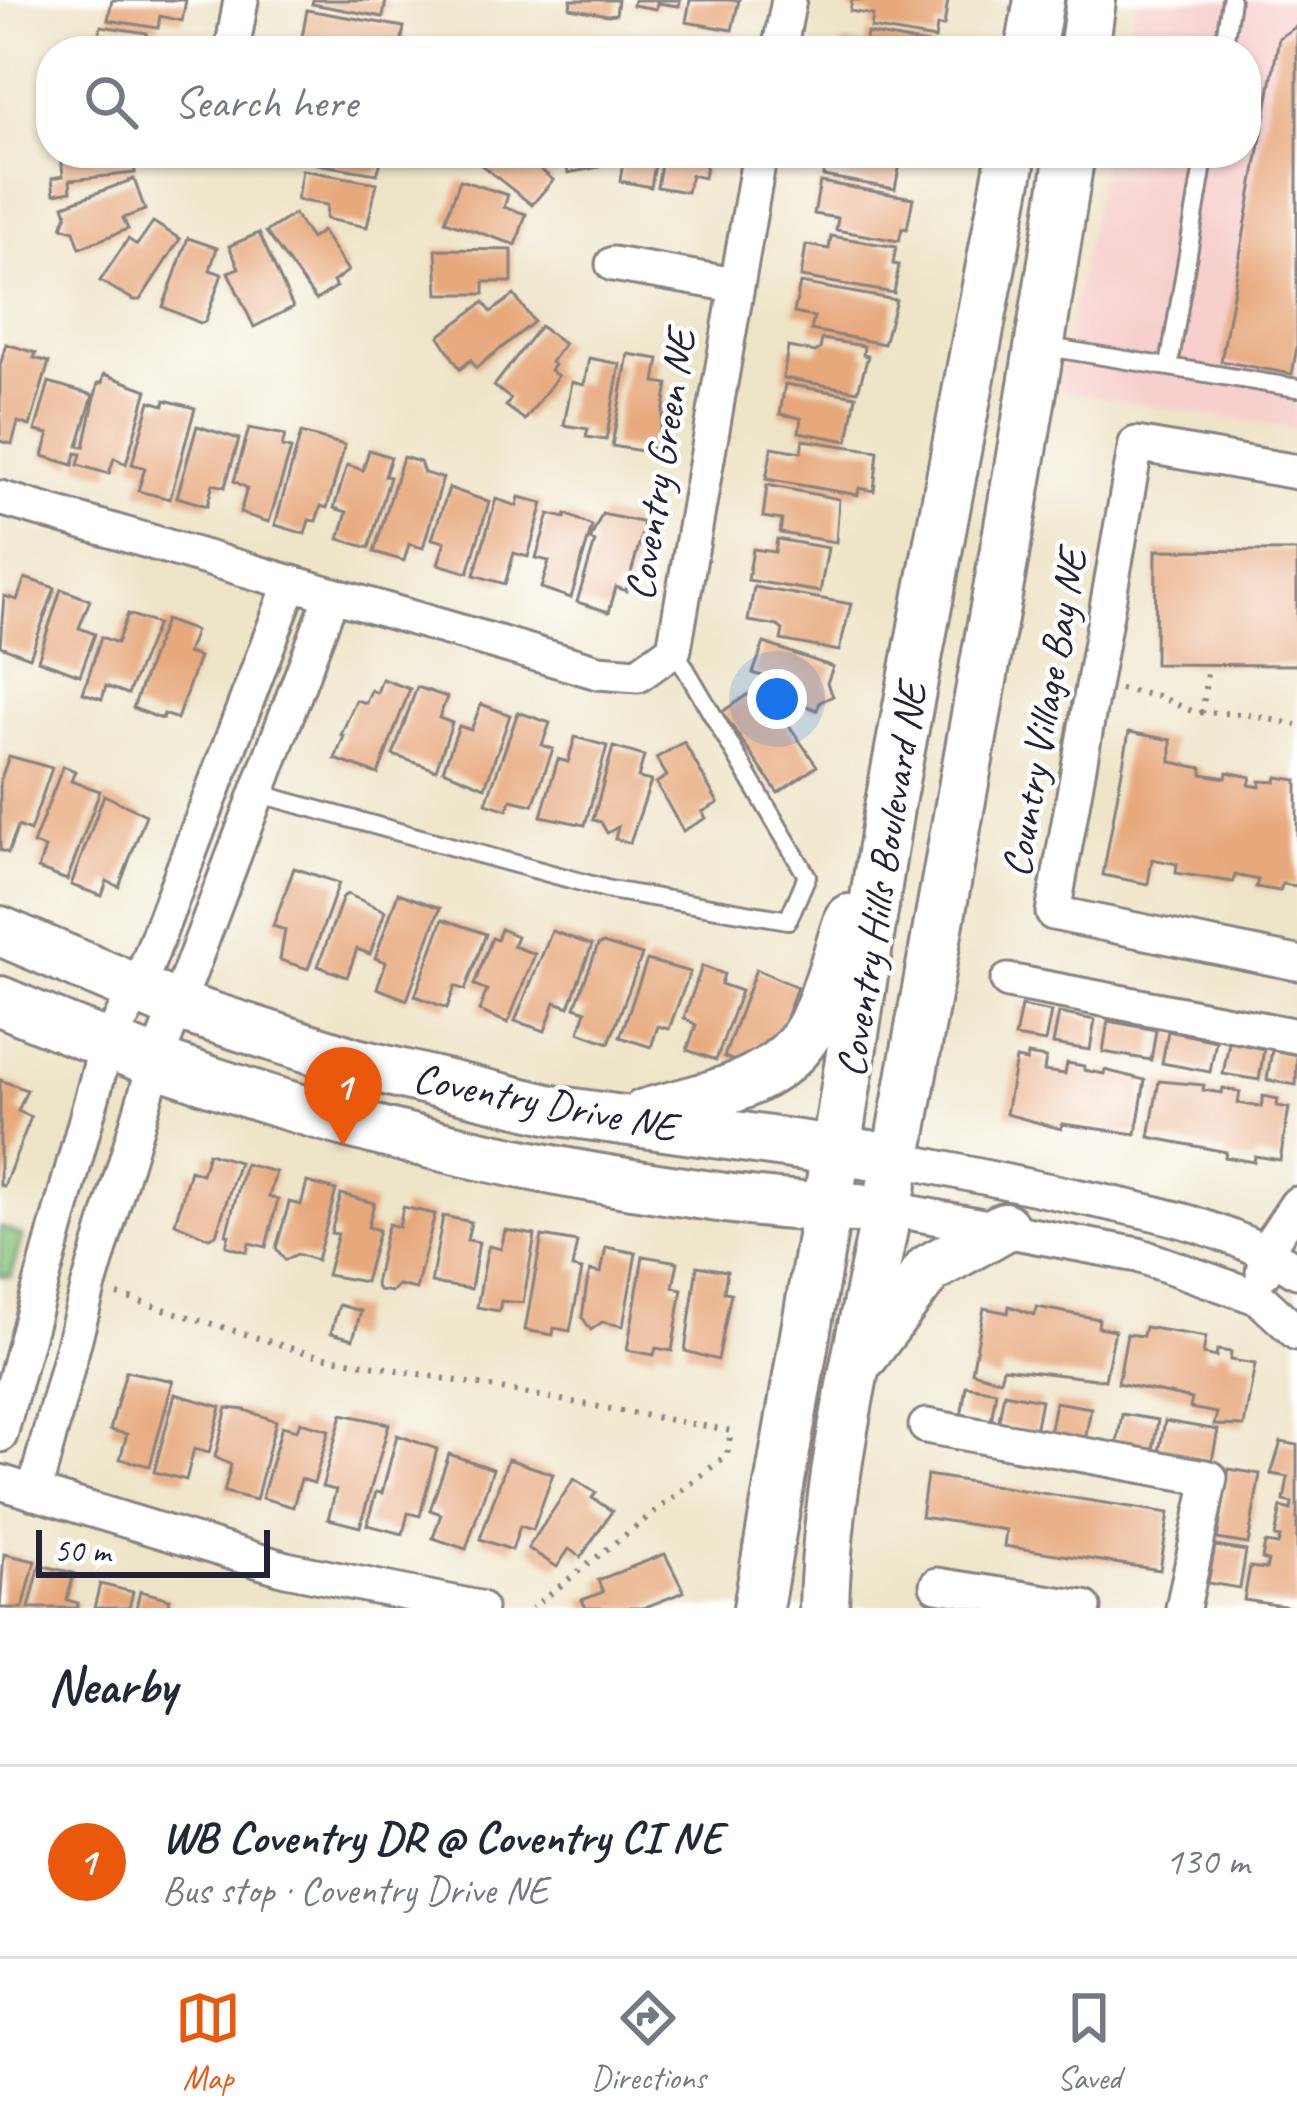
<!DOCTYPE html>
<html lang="en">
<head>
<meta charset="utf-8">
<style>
  body { margin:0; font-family:Caveat,sans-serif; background:#f6f6f7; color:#1f2937 }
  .scale { position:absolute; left:36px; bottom:30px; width:234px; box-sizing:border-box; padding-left:12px; border:6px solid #22223b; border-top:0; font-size:33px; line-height:42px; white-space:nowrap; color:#22223b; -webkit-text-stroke:9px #fff; paint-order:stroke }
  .you { position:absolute; left:777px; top:699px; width:42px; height:42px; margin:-30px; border:9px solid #fff; border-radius:50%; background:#1a73e8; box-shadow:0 0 0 18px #1a73e833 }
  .badge { display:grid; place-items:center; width:78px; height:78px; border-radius:50%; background:#ea580c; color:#fff; font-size:39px; font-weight:700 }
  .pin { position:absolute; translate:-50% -99px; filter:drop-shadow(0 3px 6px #0008) }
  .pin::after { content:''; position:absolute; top:63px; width:42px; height:36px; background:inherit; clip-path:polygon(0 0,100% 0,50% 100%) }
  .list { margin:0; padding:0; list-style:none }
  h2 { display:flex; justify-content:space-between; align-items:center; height:156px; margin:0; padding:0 48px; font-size:51px }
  h2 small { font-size:39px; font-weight:400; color:#747a83 }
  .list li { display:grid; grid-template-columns:78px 1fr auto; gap:36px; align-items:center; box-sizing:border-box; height:192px; padding:0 48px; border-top:3px solid #e0e1e3 }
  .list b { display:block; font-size:45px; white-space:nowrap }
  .list p { margin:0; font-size:39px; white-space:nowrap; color:#747a83 }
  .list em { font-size:39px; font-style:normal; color:#747a83 }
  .icon { flex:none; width:66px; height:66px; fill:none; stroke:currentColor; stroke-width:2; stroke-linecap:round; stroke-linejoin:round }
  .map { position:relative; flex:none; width:1297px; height:1608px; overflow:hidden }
  .search { position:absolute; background:#fff; box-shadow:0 3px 9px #0004; left:36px; right:36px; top:36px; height:132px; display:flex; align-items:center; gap:30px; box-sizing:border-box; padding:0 42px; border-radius:48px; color:#747a83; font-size:45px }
  .sheet { height:348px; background:#fff }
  nav { display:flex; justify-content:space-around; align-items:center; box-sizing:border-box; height:168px; border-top:3px solid #e0e1e3; background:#fff; font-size:33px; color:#747a83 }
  nav a { display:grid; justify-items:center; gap:6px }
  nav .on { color:#ea580c }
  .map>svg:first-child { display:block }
  .built { fill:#f7d0ce }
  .green { fill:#8ac67c; stroke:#56745c; stroke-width:3 }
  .building { fill:#e7a87b }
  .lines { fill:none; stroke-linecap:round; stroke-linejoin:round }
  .lane-casing { stroke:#888381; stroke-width:22 }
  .street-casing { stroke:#888381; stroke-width:39 }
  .secondary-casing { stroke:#888381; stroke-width:54 }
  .path { stroke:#888381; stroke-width:6; stroke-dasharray:3 9; stroke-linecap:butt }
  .lane { stroke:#fff; stroke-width:16 }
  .street { stroke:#fff; stroke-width:33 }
  .secondary { stroke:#fff; stroke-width:48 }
  .labels { text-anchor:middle; stroke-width:9; stroke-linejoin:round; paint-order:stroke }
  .street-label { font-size:42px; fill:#22223b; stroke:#fff }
</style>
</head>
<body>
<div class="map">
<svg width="1297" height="1608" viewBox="0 0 1297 1608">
  <rect width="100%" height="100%" fill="#fff"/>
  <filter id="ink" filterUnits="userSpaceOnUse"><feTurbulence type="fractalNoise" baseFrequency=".00833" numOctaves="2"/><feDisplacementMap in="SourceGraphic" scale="24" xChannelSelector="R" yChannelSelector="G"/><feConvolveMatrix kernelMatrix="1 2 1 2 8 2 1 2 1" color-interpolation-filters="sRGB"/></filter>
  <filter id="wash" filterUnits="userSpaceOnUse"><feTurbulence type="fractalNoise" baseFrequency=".004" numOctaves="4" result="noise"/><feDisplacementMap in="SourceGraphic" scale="48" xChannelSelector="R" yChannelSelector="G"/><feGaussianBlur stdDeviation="2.7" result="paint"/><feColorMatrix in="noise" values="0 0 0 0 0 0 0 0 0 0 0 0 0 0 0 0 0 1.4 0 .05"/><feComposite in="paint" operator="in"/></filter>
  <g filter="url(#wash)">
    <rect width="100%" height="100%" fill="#eee4c7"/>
    <path class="built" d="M1136 0H1297V430L1057 390 1105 153H1246V51H1126Z"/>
    <path class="green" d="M0 1227 22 1236 11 1277 0 1275Z"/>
    <g id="blocks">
      <g class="building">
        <path d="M112 0H186L182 21 160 16 158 28 108 20Z"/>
        <path d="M313 0H386L383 17 312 4Z"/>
        <path d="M571 0H618L616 14 608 15 570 8Z"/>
        <path d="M634 0H680L679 6 657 3 656 9 633 5Z"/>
        <path d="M690 0H739L732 30 686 22Z"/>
        <path d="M852 0H948L944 26H937L935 39 871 28 873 15 850 11Z"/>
        <path d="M307 10 404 27 400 51H321L322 46 301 43Z"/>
        <path d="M101 26 147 33 145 46 161 51H94Z"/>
        <path d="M1297 26V347L1292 374 1221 361 1279 38Z"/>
        <path d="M867 33 932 45 931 51H841L843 43 865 47Z"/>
        <path d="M61 153H133L135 173 70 180 71 191 54 194 52 178 63 176Z"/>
        <path d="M319 153H384L377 174 317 164Z"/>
        <path d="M466 153H542L548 157 539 168 553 180 532 205Z"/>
        <path d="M564 153H597L599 167 568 173Z"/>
        <path d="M611 153H657L651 187 620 181 623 161 610 159Z"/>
        <path d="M663 153H708L704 178 691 175 687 192 657 187Z"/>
        <path d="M827 153H902L895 189 823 176Z"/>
        <path d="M302 170 377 183 367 227 326 219 327 205 297 200Z"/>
        <path d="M134 179 145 210 123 218 128 229 80 248 74 231 62 227 67 214 64 205Z"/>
        <path d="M460 180 508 195 504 207 526 214 516 245 445 221Z"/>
        <path d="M820 182 913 198 907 229 902 228 899 241 836 230 838 218 814 214Z"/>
        <path d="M294 214 311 239 322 231 348 271 333 282 336 287 316 300 266 232Z"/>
        <path d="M153 222 180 239 140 300H134L100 281 128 239 137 245Z"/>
        <path d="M259 233 293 307 254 327 228 272 239 268 229 246Z"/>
        <path d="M831 236 896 247 893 264 899 265 894 293 801 277 806 245 829 249Z"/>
        <path d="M188 238 217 248 210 270 222 274 205 322 200 323 163 307Z"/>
        <path d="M436 249 512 250V282H484V294H438Z"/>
        <path d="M800 283 896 300 884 344 811 330 814 317 794 313Z"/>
        <path d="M514 295 534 322 476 368 471 360 460 369 439 336 484 302 491 312Z"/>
        <path d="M540 326 564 344 551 362 554 365 550 370 558 376 525 420 506 406 511 399 494 386Z"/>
        <path d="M822 339 864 346 863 355 868 356 858 391 783 378 788 347 815 352 820 349Z"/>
        <path d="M6 344 36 353 34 358 49 362 30 426 18 422 12 444 0 441V366Z"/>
        <path d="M628 354 659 359 655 382 668 384 657 449 643 446 642 451 612 446Z"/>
        <path d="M589 358 620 364 606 440 586 437 588 429 564 425 572 382 584 385Z"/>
        <path d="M104 374 147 390 126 464 114 458 109 474 78 465 81 454 76 453 73 465 43 456 49 434 35 431 49 382 93 395 78 446 84 447 98 383H102Z"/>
        <path d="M785 384 856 396 848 441 799 432 801 418 780 414Z"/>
        <path d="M165 400 195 408 170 499 138 491 145 468 132 464 150 401 164 405Z"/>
        <path d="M197 426 239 439 225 487 213 484 207 506 177 497Z"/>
        <path d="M249 428 285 435 282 447 291 449 269 522 240 513 247 488 234 481Z"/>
        <path d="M301 433 345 445 327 508 321 506 316 521 309 520 305 534 275 525Z"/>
        <path d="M803 440 878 451 874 491 859 488 858 495 766 479 772 447 801 452Z"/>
        <path d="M369 450 391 457 385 476 390 477 369 548 339 539 347 512 334 508 347 465 363 470Z"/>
        <path d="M403 457 420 462 424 473 443 478 423 548 409 544 404 561 374 552Z"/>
        <path d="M767 485 839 499 836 542 780 533 782 520 763 517Z"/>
        <path d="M449 488 489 502 468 573 438 564 445 542 432 539Z"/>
        <path d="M519 497 543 503 528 557 514 553 505 584 474 575 496 499 517 506Z"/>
        <path d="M549 514 565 518 566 514 592 526 571 598 541 588 549 561 536 558Z"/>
        <path d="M602 514 641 522 644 527 626 591 616 587 609 612 577 602 595 542 590 540Z"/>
        <path d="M777 539 828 548 820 592 748 580 753 549 775 552Z"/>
        <path d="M1156 550 1297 551V665L1155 664Z"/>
        <path d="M25 578 55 588 30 657 0 646 4 596 17 600Z"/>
        <path d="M754 587 851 604 839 651 781 640 783 630 778 626 748 621Z"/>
        <path d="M61 589 90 600 79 628 95 634 80 675 38 660Z"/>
        <path d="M128 614 157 624 128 694 106 686 102 699 83 693 101 637 117 643Z"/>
        <path d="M165 620 195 631 187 653 199 657 177 719 164 714 162 719 133 708Z"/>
        <path d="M764 643 833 667 827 683 833 696 820 702 817 710 770 692 774 680 753 673Z"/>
        <path d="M382 679 410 689 378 774 335 759 344 736 341 735 356 700 366 703 371 690 377 693Z"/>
        <path d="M417 687 447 697 439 718 452 723 436 770 393 755Z"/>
        <path d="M748 694 762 714 775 705 817 766 778 793 722 712Z"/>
        <path d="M481 704 510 715 485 787 443 770 459 726 471 730Z"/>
        <path d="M518 712 550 723 542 745 553 749 533 805 511 800 507 810 486 803Z"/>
        <path d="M1129 732 1171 740V762L1202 768V774L1226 778 1227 772 1251 777 1249 785 1260 787V781L1276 782 1277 777 1297 780V886L1282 884 1280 891 1256 887 1258 880 1235 875 1233 882 1176 873 1177 864 1152 859 1148 884 1103 875Z"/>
        <path d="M575 737 607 746 585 825 541 816 558 759 568 762Z"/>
        <path d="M684 742 718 803 702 812 706 818 683 831 656 783 667 776 656 758Z"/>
        <path d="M613 747 644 756 638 778 651 781 630 843 615 839 618 827 607 833 601 822 593 820Z"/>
        <path d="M9 756 52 768 30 831 18 826 8 853 0 850V781Z"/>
        <path d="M63 766 75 771 71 781 100 791 67 880 38 869 45 848 33 844Z"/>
        <path d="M104 795 146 815 119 887 107 881 102 896 71 885Z"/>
        <path d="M294 868 339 883 308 969 280 960 285 930 273 926Z"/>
        <path d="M398 893 440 908 407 1000 377 988 386 962 375 958Z"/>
        <path d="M347 894 385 911 370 954 357 949 347 977 318 966 343 897Z"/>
        <path d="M443 919 486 934 465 990 455 986 447 1008 415 996Z"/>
        <path d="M501 929 517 936 513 946 535 954 508 1023 479 1011 487 990 474 985 492 938 497 940Z"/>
        <path d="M552 931 592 945 569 1007 555 1002 545 1031 515 1021Z"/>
        <path d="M603 943 642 955 609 1043 579 1032 586 1011 575 1007 598 945Z"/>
        <path d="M647 960 690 972 669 1029 658 1026 651 1047 620 1037Z"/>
        <path d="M702 966 724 974 721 984 741 991 716 1060 687 1050 696 1025 684 1018Z"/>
        <path d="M756 969 797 987 771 1058 752 1068 724 1057Z"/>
        <path d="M1021 1006 1051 1012 1045 1042 1015 1037Z"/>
        <path d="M1059 1013 1095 1020 1090 1050 1053 1044Z"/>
        <path d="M1108 1021 1156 1030 1151 1060 1103 1052Z"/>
        <path d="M1168 1031 1216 1041 1210 1072 1162 1063Z"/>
        <path d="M1229 1042 1264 1049 1259 1080 1223 1074Z"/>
        <path d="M1272 1050 1297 1055 1296 1085 1267 1080Z"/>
        <path d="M1028 1055 1046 1058 1044 1071 1065 1074 1067 1063 1084 1066V1070L1104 1074 1105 1070 1145 1080 1136 1134 1062 1124 1061 1129 1006 1114 1016 1059 1027 1061Z"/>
        <path d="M0 1080 27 1090 18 1111 31 1117 4 1186 0 1185Z"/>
        <path d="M1159 1081 1204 1085 1203 1090 1222 1093 1223 1088 1240 1092 1238 1103 1261 1107 1263 1096 1278 1099 1277 1106 1289 1108 1280 1160 1255 1156 1254 1162 1225 1157 1226 1152 1149 1137Z"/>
        <path d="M208 1153 239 1162 216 1235 209 1238 175 1223 190 1170 202 1174Z"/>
        <path d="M245 1164 276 1172 269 1197 278 1199 266 1247 249 1243 247 1252 226 1246 229 1235 226 1234Z"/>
        <path d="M307 1182 336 1190 317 1260 297 1254 285 1260 276 1248 288 1207 289 1202 301 1205Z"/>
        <path d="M341 1194 374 1203 368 1227 379 1230 365 1282 327 1275 338 1234 331 1233Z"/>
        <path d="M403 1207 435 1214 416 1289 398 1285 391 1292 378 1290 375 1284 386 1232 389 1224 399 1227Z"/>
        <path d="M443 1216 471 1222 467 1240 479 1242 471 1289 431 1283Z"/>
        <path d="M505 1230 535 1235 523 1303 501 1301 499 1311 477 1307 487 1252 489 1246 501 1249Z"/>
        <path d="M542 1236 577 1242 572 1268 582 1270 570 1331 554 1328 553 1335 525 1330Z"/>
        <path d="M606 1247 636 1253 623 1326 602 1322 591 1330 582 1317 587 1283 590 1271 601 1273Z"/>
        <path d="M643 1256 678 1262 673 1287 682 1289 672 1351 656 1348 654 1355 627 1350Z"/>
        <path d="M697 1266 727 1271 724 1292 731 1293 718 1360 685 1351Z"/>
        <path d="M339 1305 361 1311 353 1339 331 1333Z"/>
        <path d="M1009 1306 1035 1315 1037 1307 1099 1319 1098 1327 1115 1330 1105 1380 1003 1368 1000 1380 972 1372 984 1308 1008 1313Z"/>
        <path d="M1145 1327 1206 1337 1203 1354 1216 1357 1217 1350 1231 1352 1230 1360 1255 1364 1244 1426 1214 1425 1217 1413 1190 1408 1192 1399 1118 1383 1127 1334 1143 1336Z"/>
        <path d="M126 1371 173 1381 150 1466 120 1459 127 1434 110 1430Z"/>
        <path d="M966 1386 996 1391 991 1422 961 1417Z"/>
        <path d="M1004 1393 1041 1400 1035 1431 998 1425Z"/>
        <path d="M175 1394 221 1407 209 1453 194 1449 186 1480 154 1472Z"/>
        <path d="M1055 1402 1091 1408 1085 1440 1049 1434Z"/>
        <path d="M227 1408 245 1410 276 1421 256 1500 224 1492 231 1465 215 1457Z"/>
        <path d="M342 1414 389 1424 360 1527 328 1519 336 1490 322 1487Z"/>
        <path d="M1122 1414 1158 1420 1153 1450 1117 1444Z"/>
        <path d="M1165 1421 1218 1430 1212 1460 1159 1452Z"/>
        <path d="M300 1422 329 1430 314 1483 301 1479 293 1507 262 1498 282 1426 297 1430Z"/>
        <path d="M397 1435 437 1449 420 1516 408 1513 403 1534 367 1525 376 1492 382 1493Z"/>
        <path d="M1281 1442 1297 1445V1608L1244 1600 1250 1567 1266 1569 1268 1561 1262 1559 1265 1543 1278 1545 1280 1538 1275 1537 1281 1507 1291 1510 1292 1503 1284 1501 1288 1477 1271 1474Z"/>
        <path d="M449 1454 493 1469 466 1549 433 1538 441 1514 430 1510Z"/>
        <path d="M508 1459 553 1474 533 1530 520 1526 512 1550 480 1539Z"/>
        <path d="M1229 1469 1260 1474 1248 1544 1217 1539Z"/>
        <path d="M927 1475 1169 1513 1160 1570 1004 1546 1006 1530 921 1517Z"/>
        <path d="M574 1479 596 1493 592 1498 612 1511 581 1557 569 1549 557 1567 528 1548Z"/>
        <path d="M1215 1546 1246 1551 1240 1588 1208 1583Z"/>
        <path d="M4 1554 35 1561 23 1608H0Z"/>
        <path d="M665 1554 684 1592 643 1608H586L582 1600 603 1592 598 1580Z"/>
        <path d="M40 1565 74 1573 67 1600 78 1603 77 1608H29Z"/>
        <path d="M100 1584 133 1592 129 1608H94Z"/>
        <path d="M140 1591 170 1599 168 1608H136Z"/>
      </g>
    </g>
  </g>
  <g filter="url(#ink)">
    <use href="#blocks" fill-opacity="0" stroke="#888381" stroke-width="3"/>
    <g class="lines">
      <defs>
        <g id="lane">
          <path d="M1223 51 1231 0"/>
          <path d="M1042 346 1297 388"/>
          <path d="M1169 366 1205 153"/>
          <path d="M257 793 610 890 788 920 807 876 674 649"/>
        </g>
        <g id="street">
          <path d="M232 51 241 0"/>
          <path d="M779 51 789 0"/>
          <path d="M613 264 735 285"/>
          <path d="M1297 472 1136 444 1053 913 1297 963"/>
          <path d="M0 498 598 672 638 675 674 649 760 153"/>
          <path d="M1008 981 1297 1036"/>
          <path d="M897 1159C955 1171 1012 1183 1070 1195 1149 1211 1229 1226 1297 1271"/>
          <path d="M886 1208 1138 1255 1259 1298 1297 1333"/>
          <path d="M1263 1273 1266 1250 1297 1204"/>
          <path d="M926 1426 1210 1478 1183 1608"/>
          <path d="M0 1435 106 1046 138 989 291 583"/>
          <path d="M0 1482 286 1569 479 1608"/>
          <path d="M34 1493 89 1285 155 1064 332 595"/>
          <path d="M937 1585 1084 1608"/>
        </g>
        <g id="secondary">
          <path d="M1030 51 1039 0"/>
          <path d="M1084 51 1091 0"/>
          <path d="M0 931 177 1006 356 1063 552 1110 869 1155"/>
          <path d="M0 1001C203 1088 413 1149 632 1184 708 1196 782 1208 859 1208"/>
          <path d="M644 1114C703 1097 781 1086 812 1025 828 993 837 954 849 919"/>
          <path d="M864 1355 929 1269 1004 1227"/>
          <path d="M758 1608 827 1208 889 808 1012 153"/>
          <path d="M824 1608C828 1448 874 1292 901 1135 959 808 1020 481 1070 153"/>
        </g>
      </defs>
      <use href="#lane" class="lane-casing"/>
      <use href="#street" class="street-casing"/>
      <use href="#secondary" class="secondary-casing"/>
      <g class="path">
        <path d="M1120 689 1158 696 1194 712 1245 714 1297 725"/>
        <path d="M1202 713 1208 665"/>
        <path d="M118 1295 310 1354 731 1431 727 1455 532 1608"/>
      </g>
      <use href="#lane" class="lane"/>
      <use href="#street" class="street"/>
      <use href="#secondary" class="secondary"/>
    </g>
  </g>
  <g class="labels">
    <g class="street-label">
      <text transform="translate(659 465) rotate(-81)" y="15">Coventry Green NE</text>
      <text transform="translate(1043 713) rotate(-80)" y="15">Country Village Bay NE</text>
      <text transform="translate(880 880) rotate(-81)" y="15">Coventry Hills Boulevard NE</text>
      <text transform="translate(545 1101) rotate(11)" y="15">Coventry Drive NE</text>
    </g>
  </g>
</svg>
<div class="scale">50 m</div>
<div class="you"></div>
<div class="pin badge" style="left:343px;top:1146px">1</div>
<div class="search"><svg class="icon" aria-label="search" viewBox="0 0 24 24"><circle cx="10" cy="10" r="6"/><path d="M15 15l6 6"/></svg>Search here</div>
</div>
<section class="sheet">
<h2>Nearby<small></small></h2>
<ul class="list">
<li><span class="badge">1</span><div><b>WB Coventry DR @ Coventry CI NE</b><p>Bus stop · Coventry Drive NE</p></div><em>130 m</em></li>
</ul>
</section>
<nav>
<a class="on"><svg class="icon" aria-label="map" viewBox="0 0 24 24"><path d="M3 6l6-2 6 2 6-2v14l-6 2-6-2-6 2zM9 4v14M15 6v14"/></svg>Map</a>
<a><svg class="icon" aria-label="directions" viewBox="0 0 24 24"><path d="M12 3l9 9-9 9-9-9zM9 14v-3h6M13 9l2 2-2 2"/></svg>Directions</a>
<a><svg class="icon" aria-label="saved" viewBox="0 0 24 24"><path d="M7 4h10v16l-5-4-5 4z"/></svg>Saved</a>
</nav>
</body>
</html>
